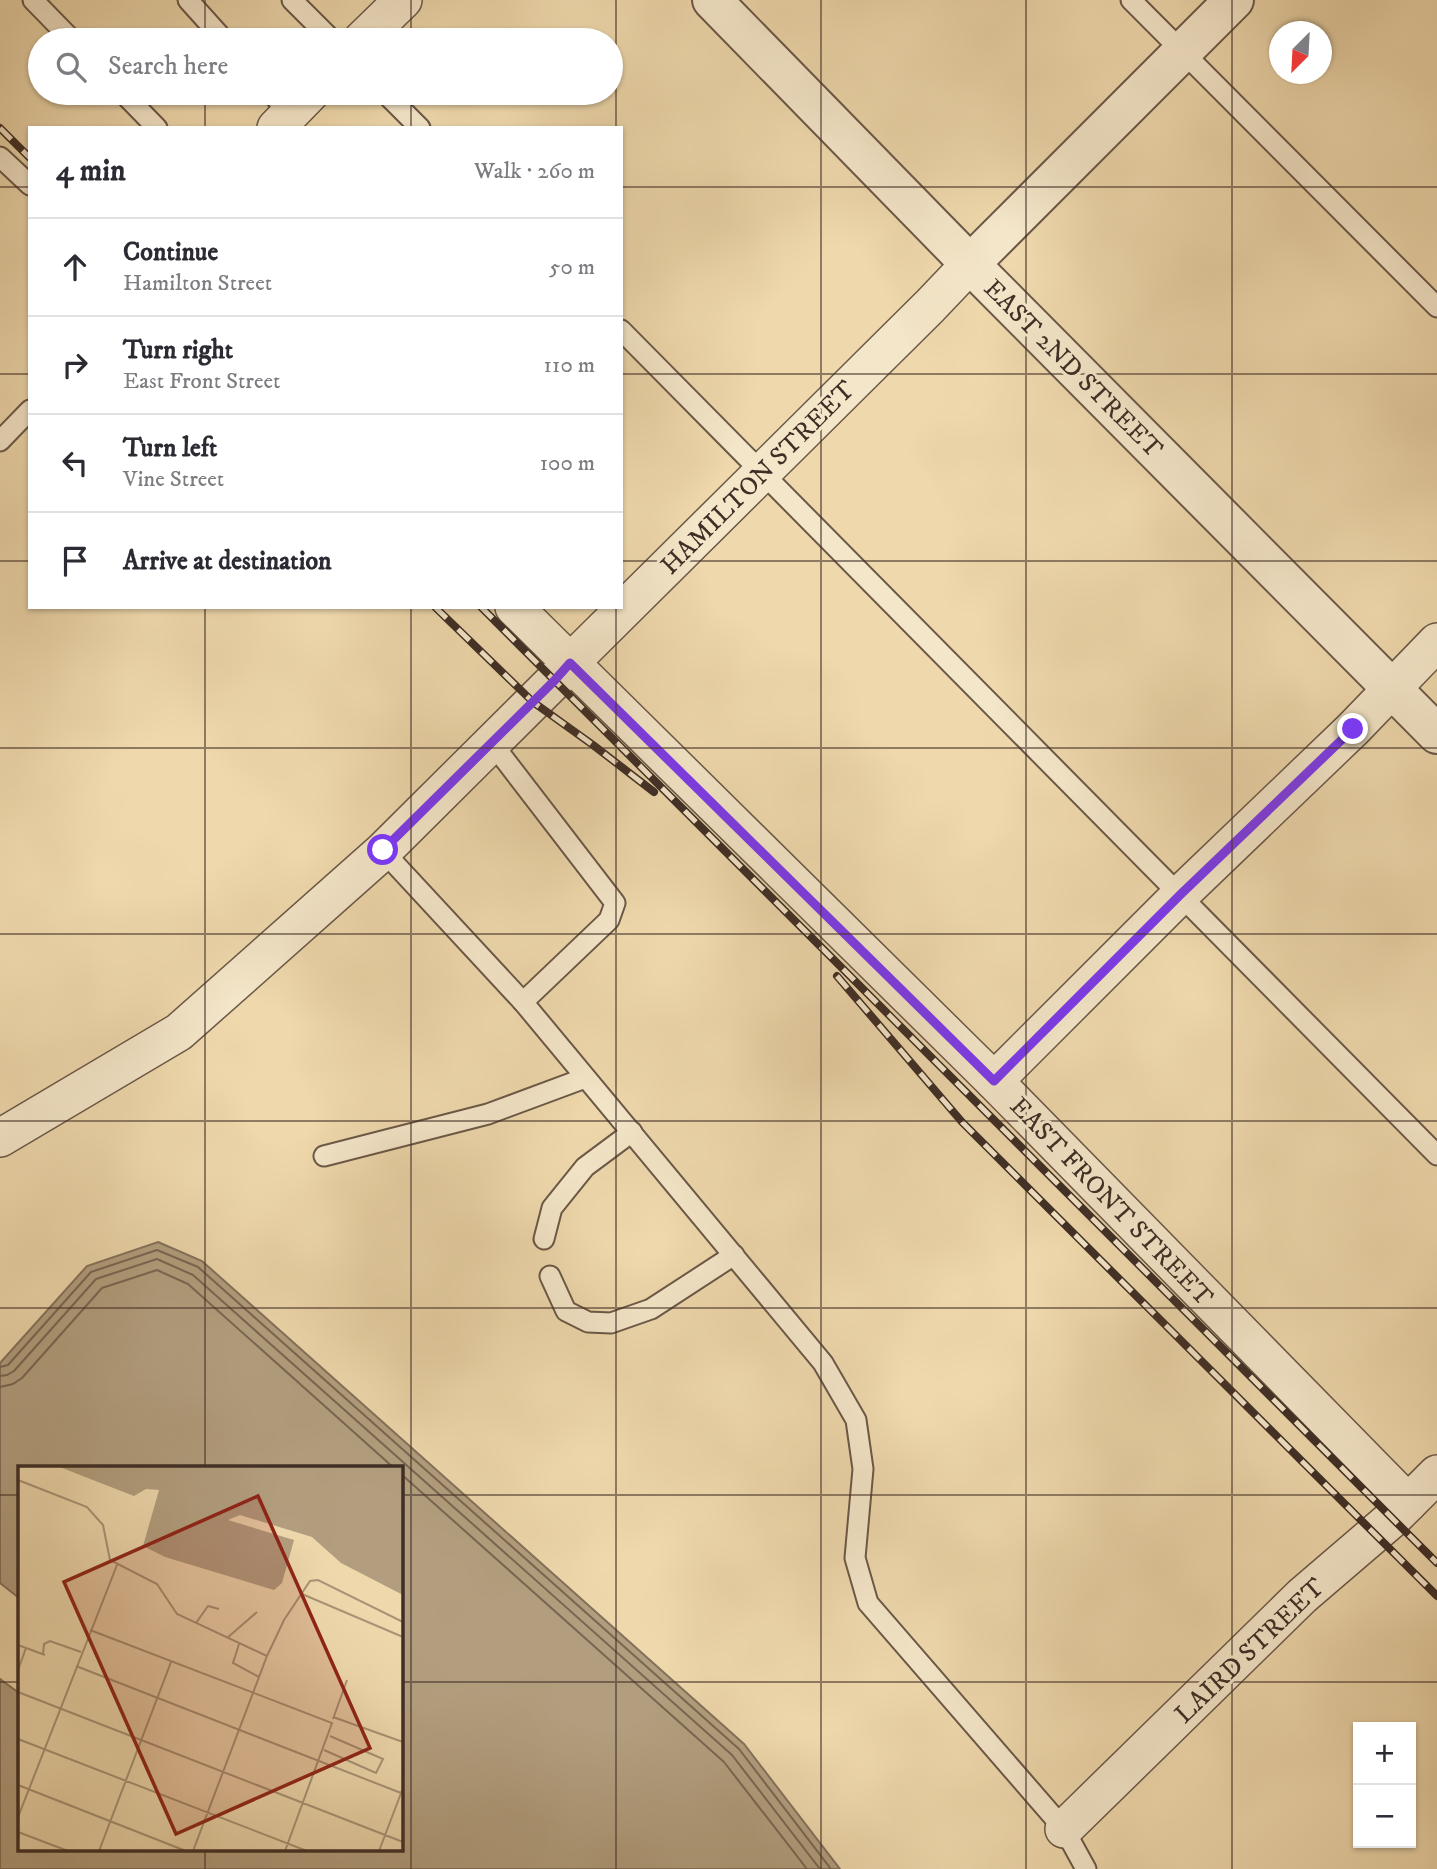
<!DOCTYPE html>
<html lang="en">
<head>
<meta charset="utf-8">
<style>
  body { margin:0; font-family:"IM FELL DW Pica",serif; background:#f7f7f7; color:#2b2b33 }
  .controls { position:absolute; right:21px; bottom:21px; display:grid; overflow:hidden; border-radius:0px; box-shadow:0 2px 5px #0004 }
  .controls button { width:63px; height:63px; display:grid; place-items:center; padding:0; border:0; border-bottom:2px solid #e1e1e2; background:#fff; color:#2b2b33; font:35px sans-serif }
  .compass { position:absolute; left:1269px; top:21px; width:63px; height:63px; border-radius:50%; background:#fff; box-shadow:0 2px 5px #0004; rotate:204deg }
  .stop { position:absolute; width:21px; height:21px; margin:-16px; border:5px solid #7c3aed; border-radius:50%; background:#fff }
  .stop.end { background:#7c3aed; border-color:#fff; box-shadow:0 2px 7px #0008 }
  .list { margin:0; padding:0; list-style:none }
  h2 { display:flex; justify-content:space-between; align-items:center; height:91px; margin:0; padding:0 28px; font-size:30px }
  h2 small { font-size:23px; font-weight:400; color:#7c7c81 }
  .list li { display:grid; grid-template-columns:46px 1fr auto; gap:21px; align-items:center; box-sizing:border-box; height:98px; padding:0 28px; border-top:2px solid #e1e1e2 }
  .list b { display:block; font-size:26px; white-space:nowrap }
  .list p { margin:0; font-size:23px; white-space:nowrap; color:#7c7c81 }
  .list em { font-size:23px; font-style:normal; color:#7c7c81 }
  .icon { flex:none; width:38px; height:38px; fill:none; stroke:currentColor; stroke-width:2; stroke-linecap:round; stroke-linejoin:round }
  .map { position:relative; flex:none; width:1437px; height:1869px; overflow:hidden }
  .search { position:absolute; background:#fff; box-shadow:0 2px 5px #0004; left:28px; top:28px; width:595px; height:77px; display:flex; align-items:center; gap:18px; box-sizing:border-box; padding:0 24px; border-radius:38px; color:#7c7c81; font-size:26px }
  .panel { position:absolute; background:#fff; box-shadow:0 2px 5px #0004; left:28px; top:126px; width:595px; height:483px; border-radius:0px }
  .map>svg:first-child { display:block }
  .water { fill:#b29e7e; stroke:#84715b; stroke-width:2 }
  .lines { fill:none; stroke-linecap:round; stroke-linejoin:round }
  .shore { stroke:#786652; stroke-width:2 }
  .service-casing { stroke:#6b5848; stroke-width:23 }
  .minor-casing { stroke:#6b5848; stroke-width:40 }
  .tertiary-casing { stroke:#6b5848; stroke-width:42 }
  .service { stroke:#f4e6c9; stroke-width:19 }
  .minor { stroke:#f4e6c9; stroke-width:37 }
  .tertiary { stroke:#f4e6c9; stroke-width:38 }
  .rail-casing { stroke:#3f2e26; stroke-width:8 }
  .rail { stroke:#f4e6c9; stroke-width:5; stroke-dasharray:16; stroke-linecap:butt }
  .route { stroke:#7c3aed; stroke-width:9 }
  .grid { fill:none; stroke:#3f2e26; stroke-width:2; stroke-opacity:0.55 }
  .labels { text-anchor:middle; stroke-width:6; stroke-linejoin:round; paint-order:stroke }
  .street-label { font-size:26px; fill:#3f2e26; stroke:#f4e6c9 }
  .inset-road { fill:none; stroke:#a89476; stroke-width:2 }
  .view { fill:#8f2418; fill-opacity:0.15; stroke:#8f2418; stroke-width:3.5 }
  .inset-edge { fill:none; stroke:#3f2e26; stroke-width:3.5 }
</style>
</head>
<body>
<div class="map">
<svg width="1437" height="1869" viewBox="0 0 1437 1869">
  <rect width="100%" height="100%" fill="#eed8ac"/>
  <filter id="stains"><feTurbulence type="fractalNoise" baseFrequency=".00286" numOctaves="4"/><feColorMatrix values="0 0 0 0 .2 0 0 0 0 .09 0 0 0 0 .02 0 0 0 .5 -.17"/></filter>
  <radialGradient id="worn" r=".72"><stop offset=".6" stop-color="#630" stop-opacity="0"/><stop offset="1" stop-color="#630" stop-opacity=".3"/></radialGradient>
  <path class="water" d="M158 1242 202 1261 744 1744 840 1869H0V1679L19 1693V1850H401V1468H19V1598L0 1583V1363L87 1266Z"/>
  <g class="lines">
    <g class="shore">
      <path d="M0 1367 8 1365 91 1272 157 1250 198 1267 739 1749 831 1869"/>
      <path d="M0 1376 7 1375 14 1371 96 1279 157 1259 193 1275 732 1755 820 1869"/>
      <path d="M0 1387 13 1384 22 1378 102 1288 157 1270 188 1284 394 1468"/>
      <path d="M401 1474 724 1762 807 1869"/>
    </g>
    <defs>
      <g id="service">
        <path d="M33 0 72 40"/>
        <path d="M188 0 224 40"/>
        <path d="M292 0 332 40"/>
        <path d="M1131 0 1437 307"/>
        <path d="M123 93 157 128"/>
        <path d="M271 93 290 113"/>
        <path d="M385 93 420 128"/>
        <path d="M0 157 30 185"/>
        <path d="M621 330 1437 1155"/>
        <path d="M0 441 30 410"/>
        <path d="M492 743 615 903 609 920 523 1002"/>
        <path d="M383 851 523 1002 823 1363 856 1420 863 1469 855 1558 868 1603 1064 1829 1086 1869"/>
        <path d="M324 1156 488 1114 585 1078"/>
        <path d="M544 1239 552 1208 585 1167 632 1132"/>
        <path d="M550 1276 566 1311 588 1322 611 1323 651 1309 734 1255"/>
      </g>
      <g id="minor">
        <path d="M362 40 403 0"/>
        <path d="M276 128 310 93"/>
        <path d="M514 607 994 1081 1408 1503"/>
        <path d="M994 1081 1181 894 1353 729 1437 642"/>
        <path d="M0 1138 179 1032 383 851 554 681 570 663 930 306 970 264"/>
        <path d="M1064 1829 1302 1596 1393 1518 1437 1474"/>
      </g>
      <g id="tertiary">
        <path d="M712 0 970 264 1437 734"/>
        <path d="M970 264 1234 0"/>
      </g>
    </defs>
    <use href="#service" class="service-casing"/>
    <use href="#minor" class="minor-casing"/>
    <use href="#tertiary" class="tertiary-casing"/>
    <use href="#service" class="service"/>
    <use href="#minor" class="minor"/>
    <use href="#tertiary" class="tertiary"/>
    <defs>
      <g id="rail">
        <path d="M0 128 30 158"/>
        <path d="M435 607 533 702 593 745 654 792"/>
        <path d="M481 607 1437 1563"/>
        <path d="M837 976 962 1122 1437 1596"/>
      </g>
    </defs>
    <use href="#rail" class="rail-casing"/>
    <use href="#rail" class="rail"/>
  </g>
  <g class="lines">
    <path class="route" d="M383 850 554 681 570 663 994 1081 1181 894 1353 729"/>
  </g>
  <path class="grid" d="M205 0V40M411 0V40M616 0V128M821 0V1869M1026 0V1869M1232 0V1869M205 93V128M411 93V128M0 187H30M621 187H1437M0 374H30M621 374H1437M0 561H30M621 561H1437M205 607V1468M411 607V1869M616 607V1869M0 748H1437M0 934H1437M0 1121H1437M0 1308H1437M0 1495H19M401 1495H1437M0 1682H19M401 1682H1437M205 1850V1869"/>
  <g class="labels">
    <g class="street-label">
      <text transform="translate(1074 368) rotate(45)" y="9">EAST 2ND STREET</text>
      <text transform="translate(757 477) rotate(-45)" y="9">HAMILTON STREET</text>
      <text transform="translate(1112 1201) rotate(46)" y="9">EAST FRONT STREET</text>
      <text transform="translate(1249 1650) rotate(-44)" y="9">LAIRD STREET</text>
    </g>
  </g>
  <g transform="translate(18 1466)">
    <rect width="385" height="385" fill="#eed8ac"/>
    <path d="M39 0H385V129L323 97 294 71 222 49 210 54 276 74 264 117 256 124 147 91 125 80 141 24 128 23 116 30Z" fill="#b29e7e"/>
    <path class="inset-road" d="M0 14 69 41 85 59 92 94 139 118 159 148 249 190M284 128 385 171M178 157 190 140 201 143M72 164 314 257 267 385M209 172 239 146M221 178 215 197 241 211M0 179 27 189M25 188 26 178 32 175 63 186M58 200 383 327M0 204 8 182M0 226 385 376M315 251 385 276M315 253 329 214M0 273 289 385M306 284 358 307 365 293 312 270M0 319 168 385M0 351 99 99M0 366 50 385M81 385 153 196M175 385 249 190 266 154 292 115 300 114 385 156M361 385 385 322"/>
    <path class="view" d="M240 30 352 282 158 368 46 116Z"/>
    <rect width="385" height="385" class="inset-edge"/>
  </g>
  <rect width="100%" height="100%" filter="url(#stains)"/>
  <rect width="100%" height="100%" fill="url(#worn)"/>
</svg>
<div class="controls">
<button>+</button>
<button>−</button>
</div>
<svg class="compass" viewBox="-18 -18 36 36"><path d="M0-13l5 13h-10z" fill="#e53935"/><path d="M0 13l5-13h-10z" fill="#7c7c81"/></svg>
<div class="stop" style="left:383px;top:850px"></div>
<div class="stop end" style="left:1353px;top:729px"></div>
<div class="search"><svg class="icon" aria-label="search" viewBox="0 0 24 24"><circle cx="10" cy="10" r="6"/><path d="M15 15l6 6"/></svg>Search here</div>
<section class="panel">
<h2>4 min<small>Walk · 260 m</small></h2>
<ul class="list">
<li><svg class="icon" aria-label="ahead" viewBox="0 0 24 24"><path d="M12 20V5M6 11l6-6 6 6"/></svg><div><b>Continue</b><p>Hamilton Street</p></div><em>50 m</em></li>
<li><svg class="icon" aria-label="right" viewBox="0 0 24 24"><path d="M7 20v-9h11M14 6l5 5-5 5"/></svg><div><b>Turn right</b><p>East Front Street</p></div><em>110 m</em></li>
<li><svg class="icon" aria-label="left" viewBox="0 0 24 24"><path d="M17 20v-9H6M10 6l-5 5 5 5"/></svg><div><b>Turn left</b><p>Vine Street</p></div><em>100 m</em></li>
<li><svg class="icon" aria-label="arrive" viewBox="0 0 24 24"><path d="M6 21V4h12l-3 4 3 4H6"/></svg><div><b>Arrive at destination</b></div></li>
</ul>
</section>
</div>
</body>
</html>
